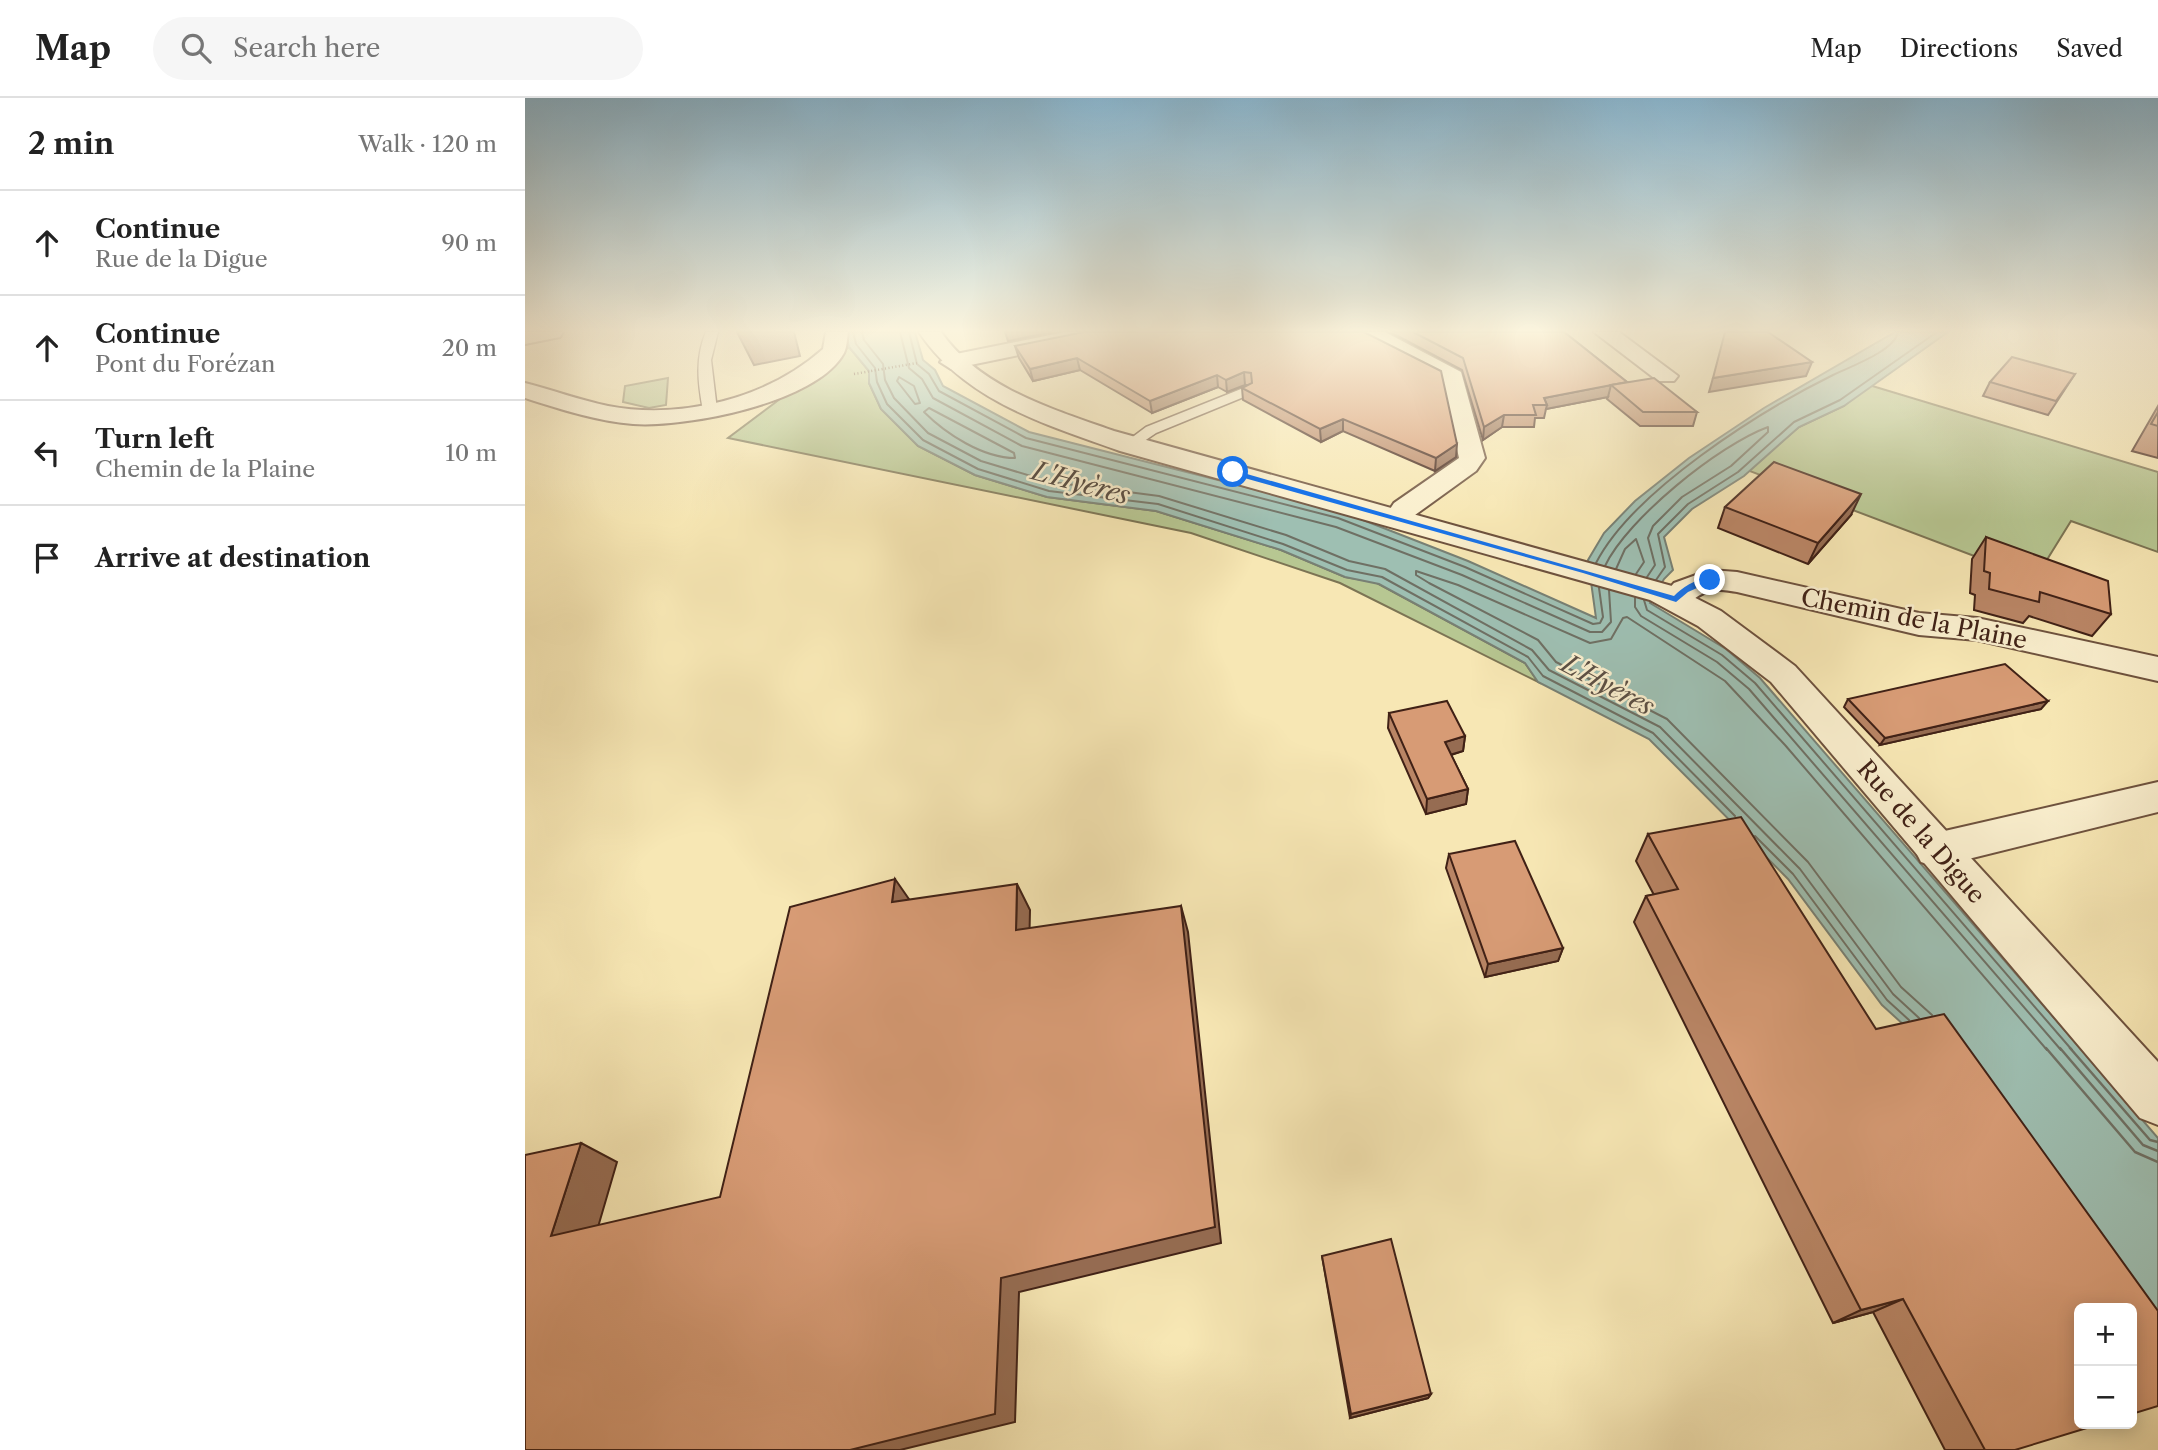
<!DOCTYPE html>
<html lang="en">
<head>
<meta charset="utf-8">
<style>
  body { margin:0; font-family:"Libre Caslon Text",serif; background:#f6f6f6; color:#222 }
  .controls { position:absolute; right:21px; bottom:21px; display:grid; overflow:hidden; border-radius:10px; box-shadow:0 4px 18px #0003 }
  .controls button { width:63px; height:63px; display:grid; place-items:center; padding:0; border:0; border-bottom:2px solid #e0e0e0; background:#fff; color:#222; font:35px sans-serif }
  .stop { position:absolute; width:21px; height:21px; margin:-16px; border:5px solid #1a73e8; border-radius:50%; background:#fff }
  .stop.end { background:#1a73e8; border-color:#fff; box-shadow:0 2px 7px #0008 }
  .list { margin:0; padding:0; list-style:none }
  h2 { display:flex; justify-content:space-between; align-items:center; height:91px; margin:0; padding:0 28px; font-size:30px }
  h2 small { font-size:23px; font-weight:400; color:#767676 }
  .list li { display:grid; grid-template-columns:46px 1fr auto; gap:21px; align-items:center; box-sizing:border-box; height:105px; padding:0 28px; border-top:2px solid #e0e0e0 }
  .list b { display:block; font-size:26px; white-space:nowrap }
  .list p { margin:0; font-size:23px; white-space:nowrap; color:#767676 }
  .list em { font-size:23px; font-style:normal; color:#767676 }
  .icon { flex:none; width:38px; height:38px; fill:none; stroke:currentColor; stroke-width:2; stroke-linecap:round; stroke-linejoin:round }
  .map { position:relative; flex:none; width:1633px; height:1352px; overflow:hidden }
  header { display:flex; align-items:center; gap:42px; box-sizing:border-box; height:98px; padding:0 35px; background:#fff; border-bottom:2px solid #e0e0e0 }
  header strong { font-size:33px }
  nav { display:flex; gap:38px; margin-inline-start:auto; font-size:24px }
  .search { width:490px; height:63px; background:#f6f6f6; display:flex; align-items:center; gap:18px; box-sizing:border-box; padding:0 24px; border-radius:38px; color:#767676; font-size:26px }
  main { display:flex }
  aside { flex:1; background:#fff }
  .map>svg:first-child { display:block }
  .green { fill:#b7c792; stroke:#7c7454; stroke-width:2 }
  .water { fill:#9ebfb2; stroke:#788074; stroke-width:2 }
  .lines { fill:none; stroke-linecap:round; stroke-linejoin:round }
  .shore-far1 { stroke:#6f7064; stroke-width:2 }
  .shore { stroke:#6f7064; stroke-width:2.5 }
  .service-casing { stroke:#6e523e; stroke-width:3 }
  .minor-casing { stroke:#6e523e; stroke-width:4 }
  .tertiary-casing { stroke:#6e523e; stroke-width:4 }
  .path { stroke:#402116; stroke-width:2.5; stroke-dasharray:1 2.5; stroke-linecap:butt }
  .service { fill:#faefce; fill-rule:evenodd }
  .minor { fill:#faefce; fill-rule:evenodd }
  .tertiary { fill:#faefce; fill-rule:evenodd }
  .wall { fill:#b98565; stroke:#402116; stroke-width:2 }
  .shaded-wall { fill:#966c52; stroke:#402116; stroke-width:2 }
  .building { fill:#d79b75; stroke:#402116; stroke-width:2 }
  .route { fill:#1a73e8 }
  .labels { text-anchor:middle; stroke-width:5; stroke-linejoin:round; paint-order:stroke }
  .street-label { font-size:24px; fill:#402116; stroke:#faefce }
  .water-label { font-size:26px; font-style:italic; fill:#5c5045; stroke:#faefce }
</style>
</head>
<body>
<header>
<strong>Map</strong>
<div class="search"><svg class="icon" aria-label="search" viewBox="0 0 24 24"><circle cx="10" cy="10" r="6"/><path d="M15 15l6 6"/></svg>Search here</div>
<nav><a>Map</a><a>Directions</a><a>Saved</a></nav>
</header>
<main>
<aside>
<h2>2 min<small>Walk · 120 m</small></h2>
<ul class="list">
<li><svg class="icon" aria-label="ahead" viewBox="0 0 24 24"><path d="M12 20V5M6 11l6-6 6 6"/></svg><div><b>Continue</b><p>Rue de la Digue</p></div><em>90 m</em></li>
<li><svg class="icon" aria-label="ahead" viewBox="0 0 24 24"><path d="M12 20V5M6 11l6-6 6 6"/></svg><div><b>Continue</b><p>Pont du Forézan</p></div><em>20 m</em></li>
<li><svg class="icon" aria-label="left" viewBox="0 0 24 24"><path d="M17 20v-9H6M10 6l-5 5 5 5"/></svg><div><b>Turn left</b><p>Chemin de la Plaine</p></div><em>10 m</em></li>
<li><svg class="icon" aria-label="arrive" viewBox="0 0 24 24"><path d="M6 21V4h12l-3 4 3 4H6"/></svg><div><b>Arrive at destination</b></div></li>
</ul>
</aside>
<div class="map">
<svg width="1633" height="1352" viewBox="0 0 1633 1352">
  <rect width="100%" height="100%" fill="#f7e7b4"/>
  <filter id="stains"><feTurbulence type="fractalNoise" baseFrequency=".00286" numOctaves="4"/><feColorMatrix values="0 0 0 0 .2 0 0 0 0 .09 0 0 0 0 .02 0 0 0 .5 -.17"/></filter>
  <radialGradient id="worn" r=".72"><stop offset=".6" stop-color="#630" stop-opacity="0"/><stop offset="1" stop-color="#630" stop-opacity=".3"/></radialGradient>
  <g class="green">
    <path d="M324 249 344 273V285L356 311 393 348 450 377 522 399 631 413 756 452 820 479 850 484 1000 565 1013 584 815 485 666 435 203 340Z"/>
    <path d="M143 280 141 307 124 310 98 304 100 288Z"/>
    <path d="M1344 287 1633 374V454L1546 423 1510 481 1222 372 1274 329 1319 308Z"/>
  </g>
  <path class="water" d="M321 234H390L398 262 410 272 418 288 504 334 815 413 943 463 1071 520 1063 462 1079 435 1110 403 1164 360 1239 310 1370 234H1423L1319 308 1274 329 1219 378 1167 411 1139 439 1148 472 1139 481 1125 505 1201 551 1235 580 1633 1040V1290L1607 1210 1392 939 1357 907 1263 781 1124 641 1013 584 1000 565 854 486 820 479 756 452 631 413 522 399 450 377 393 348 356 311 344 285V273L324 249Z"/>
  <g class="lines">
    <g class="shore-far1">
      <path d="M328 234 331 246 350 270 352 284 362 306 398 342 453 371 524 393 633 406 758 446 822 472 857 479 1003 559 1018 578 1128 635 1210 718"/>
      <path d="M337 234 339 242 358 266 360 282 369 300 403 335 456 363 526 384 634 398 761 437 824 463 860 471 1007 552 1024 572 1135 629 1275 771 1368 896 1394 920"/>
      <path d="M375 234 384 270 397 281 408 300 497 348 811 429 937 477 1065 534H1077L1086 524 1084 492"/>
      <path d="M384 234 392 266 404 276 414 293 501 340 813 420 940 469 1068 526 1075 525 1078 519 1074 490"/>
      <path d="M374 279 389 288 395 305 390 306 372 283Z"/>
      <path d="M404 310 489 355 490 360C458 360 421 336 399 314Z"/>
      <path d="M1071 465C1108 393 1235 313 1308 277 1324 269 1370 253 1373 234"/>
      <path d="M1080 468C1102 421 1194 347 1243 329V334L1206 368 1157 399 1128 428 1123 440 1130 467 1122 479"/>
      <path d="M1091 471 1100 451 1111 441 1119 464 1111 476"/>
      <path d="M1131 482 1140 469 1133 436 1163 406 1213 374 1269 324 1315 302 1412 234"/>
      <path d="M1110 500V509L1116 518 1192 564 1224 591 1536 952"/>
      <path d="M1119 502 1122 512 1197 557 1230 585 1547 952"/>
      <path d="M1230 738 1268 776 1362 902 1384 922"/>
      <path d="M1407 917 1376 889 1283 764 1142 621 1031 564 1013 542 904 485 891 477V473L933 487 1065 545 1086 541 1098 520 1102 519 1200 583 1260 647 1522 952"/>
    </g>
    <g class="shore">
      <path d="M1521 950 1610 1054 1633 1064"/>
      <path d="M1535 950 1618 1047 1633 1053"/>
      <path d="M1545 950 1625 1042 1633 1044"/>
    </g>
    <defs>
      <g id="service">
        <path d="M181 234H193L186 262 192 312 185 316 178 312C173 285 170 260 181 234Z"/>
        <path d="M721 289 726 290V296L631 335 609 350 597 347 621 329Z"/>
      </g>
      <g id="minor">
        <path d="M0 234H38L35 239 0 246Z"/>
        <path d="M301 234H323C322 240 322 249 319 255 292 305 160 330 108 326 71 323 35 311 0 300V285C28 292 54 302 83 308 156 322 242 301 298 251Z"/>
        <path d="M540 234H582L571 241 426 271 415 264 426 257Z"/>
        <path d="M838 234H860L936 274 960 360 951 373 890 417 883 426 873 429 863 426 859 420 869 405 934 360 917 283 840 243Z"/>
        <path d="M1069 234H1094L1153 278 1149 283H1133Z"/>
        <path d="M1185 472 1212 474 1394 515 1452 520 1633 559V583L1452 542 1394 537 1212 494C1205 493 1195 491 1188 492 1167 496 1163 514 1140 508L1135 501 1149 485Z"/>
        <path d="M1633 684V714L1411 769 1396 764 1390 752 1396 740 1411 735Z"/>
      </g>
      <path id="tertiary" d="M394 234H416C455 290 527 311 589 333L1147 488 1196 513 1270 568 1633 964V1027L1615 1020 1246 584 1173 528 1125 502 595 353C520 326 440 303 394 234Z"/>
    </defs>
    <use href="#service" class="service-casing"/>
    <use href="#minor" class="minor-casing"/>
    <use href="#tertiary" class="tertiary-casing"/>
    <path class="path" d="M329 276 392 265"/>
    <use href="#service" class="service"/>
    <use href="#minor" class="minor"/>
    <use href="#tertiary" class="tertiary"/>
  </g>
  <g class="wall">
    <path d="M839 234 931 359 910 373 818 333 796 344 718 302 717 290 723 287H720L702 294 693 289 627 315 555 272 508 283 494 260 490 248Z"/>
    <path d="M865 234H1039L1102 284 1172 314 1168 328H1115L1082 301 1083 299 1021 311 1019 320H1010L1009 329H977L958 342 937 272Z"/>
    <path d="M1550 276 1523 317 1458 298 1465 284Z"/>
    <path d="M1633 308V360L1607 353Z"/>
    <path d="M1200 409 1326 417 1283 466 1193 430Z"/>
    <path d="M1461 439 1586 516 1567 538 1504 518 1498 525 1449 512 1450 497 1445 495 1447 461Z"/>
    <path d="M1323 601 1516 611 1355 647 1319 609Z"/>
    <path d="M864 615 940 638 938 653 926 657 943 691 941 706 901 716 863 630Z"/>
    <path d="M1123 736 1490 1352H1420L1348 1214 1308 1225 1109 824 1121 798 1129 797 1111 763Z"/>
    <path d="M924 756 1038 850 1033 863 960 879 921 770Z"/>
    <path d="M797 1158 906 1296 903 1300 825 1320Z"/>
  </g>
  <g class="shaded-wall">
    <path d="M212 234H269L275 258 229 267Z"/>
    <path d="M480 234H527L483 243Z"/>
    <path d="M552 260 555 272 508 283 505 271Z"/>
    <path d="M1287 264 1281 278 1184 294 1188 280Z"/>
    <path d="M719 274 720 287 702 294 701 282Z"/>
    <path d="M692 277 693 289 627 315 625 303Z"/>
    <path d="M1086 287 1083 299 1021 311 1022 307 1019 300Z"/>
    <path d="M979 317 977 329 958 342 959 329Z"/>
    <path d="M818 321V333L796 344 795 331Z"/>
    <path d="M932 346 931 359 910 373 911 360Z"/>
    <path d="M1336 396 1326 417 1283 466 1293 445Z"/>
    <path d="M1523 603 1516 611 1355 647 1360 640Z"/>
    <path d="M940 638 938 653 918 659 920 644Z"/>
    <path d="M943 691 941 706 901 716 902 701Z"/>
    <path d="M370 781 388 807 367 804Z"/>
    <path d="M492 786 505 812 504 857 491 832Z"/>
    <path d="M656 808 663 834 696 1145 494 1194 490 1324 375 1352H325Z"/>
    <path d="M1038 850 1033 863 960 879 963 866Z"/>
    <path d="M56 1045 92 1064 66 1153 26 1138Z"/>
    <path d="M1378 1201 1348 1214 1308 1225 1336 1212Z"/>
    <path d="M906 1296 903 1300 825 1320 826 1316Z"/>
  </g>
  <g class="building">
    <path d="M559 234H839L916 273 932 346 911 360 818 321 795 331 717 290 727 285 726 275 719 274 701 282 692 277 625 303 552 260 505 271 490 248Z"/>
    <path d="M888 234H1039L1102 284 1019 300 1022 307H1008L1011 317H979L959 329 938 260Z"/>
    <path d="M1200 234H1243L1287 264 1188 280Z"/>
    <path d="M1487 259 1550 276 1531 303 1465 284Z"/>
    <path d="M1129 280 1172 314H1118L1086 287Z"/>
    <path d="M1633 314V328L1626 326Z"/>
    <path d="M1249 364 1336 396 1293 445 1200 409Z"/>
    <path d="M1461 439 1583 483 1586 516 1515 494 1514 504 1464 491 1465 475 1459 473Z"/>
    <path d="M1480 566 1523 603 1360 640 1323 601Z"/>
    <path d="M922 603 940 638 920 644 943 691 902 701 864 615Z"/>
    <path d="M1216 719 1351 931 1419 916 1633 1213V1308L1607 1316V1210H1554V1326H1575L1490 1352H1460L1378 1201 1336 1212 1121 798 1153 791 1123 736Z"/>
    <path d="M990 743 1038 850 963 866 924 756Z"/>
    <path d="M370 781 367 804 492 786 491 832 656 808 690 1129 476 1180 470 1316 325 1352H0V1057L56 1045 26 1138 195 1099 265 809Z"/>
    <path d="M866 1141 906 1296 826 1316 797 1158Z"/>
  </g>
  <linearGradient id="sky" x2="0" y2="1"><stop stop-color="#8ab8d2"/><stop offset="0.55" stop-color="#fbf4dd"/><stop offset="1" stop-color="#fbf4dd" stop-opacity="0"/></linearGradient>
  <rect width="1633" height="423" fill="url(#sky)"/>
  <path class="route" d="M708 372 1149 498C1158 488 1178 476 1190 482L1163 494 1151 504 1058 475 705 376Z"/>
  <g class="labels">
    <g class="street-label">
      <text transform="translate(1389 521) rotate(11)" y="8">Chemin de la Plaine</text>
      <text transform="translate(1396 734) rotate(49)" y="8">Rue de la Digue</text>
    </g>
    <g class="water-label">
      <text transform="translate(556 385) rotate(15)" y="9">L'Hyères</text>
      <text transform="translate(1083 587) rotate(28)" y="9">L'Hyères</text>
    </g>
  </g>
  <rect width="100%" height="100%" filter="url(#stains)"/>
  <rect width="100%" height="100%" fill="url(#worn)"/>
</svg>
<div class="controls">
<button>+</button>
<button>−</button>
</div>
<div class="stop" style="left:708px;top:374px"></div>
<div class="stop end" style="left:1185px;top:482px"></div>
</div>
</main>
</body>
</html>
